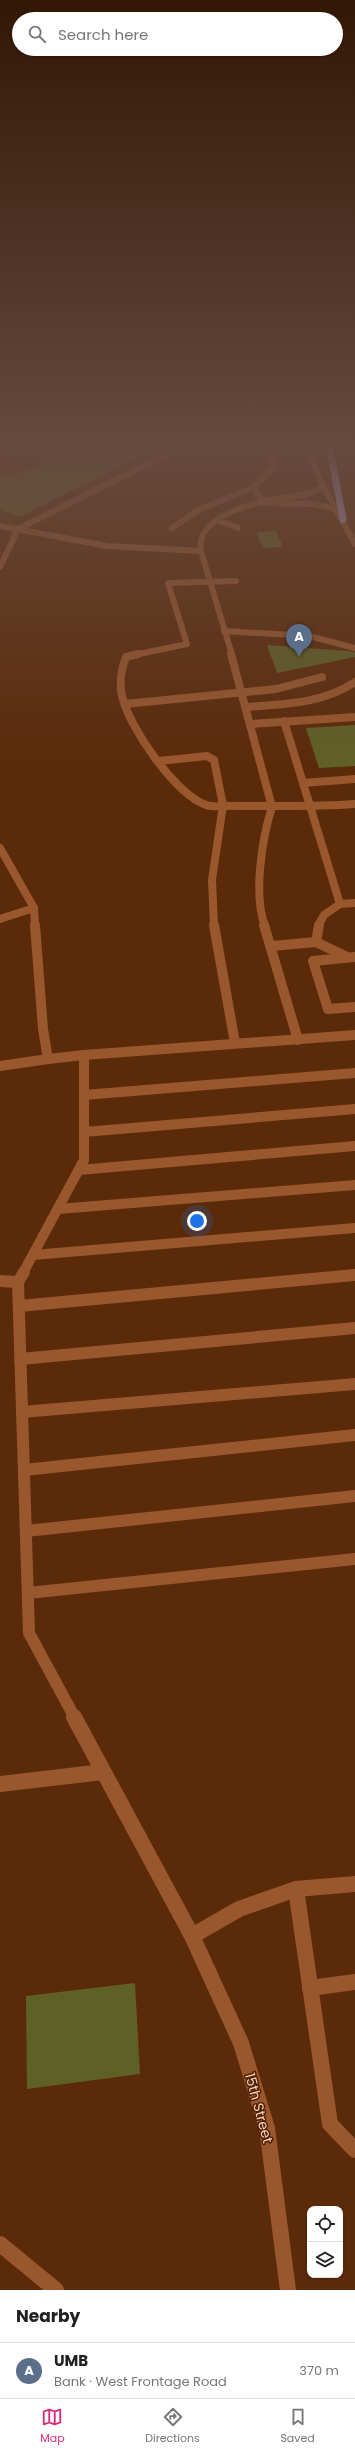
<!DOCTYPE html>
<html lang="en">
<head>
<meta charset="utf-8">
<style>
  body { margin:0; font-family:Poppins,sans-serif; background:#f2f2f2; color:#222 }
  .controls { position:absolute; right:12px; bottom:12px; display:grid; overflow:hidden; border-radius:8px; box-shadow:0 1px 3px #0004 }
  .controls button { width:36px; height:36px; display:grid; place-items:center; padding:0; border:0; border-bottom:1px solid #e0e0e0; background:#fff; color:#222; font:20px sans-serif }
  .you { position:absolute; left:197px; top:1221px; width:14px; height:14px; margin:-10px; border:3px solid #fff; border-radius:50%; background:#1a73e8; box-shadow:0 0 0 6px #1a73e833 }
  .badge { display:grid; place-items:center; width:26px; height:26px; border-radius:50%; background:#db2777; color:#fff; font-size:13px; font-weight:700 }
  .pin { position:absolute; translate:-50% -33px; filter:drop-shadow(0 1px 2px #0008) }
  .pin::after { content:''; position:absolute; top:21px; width:14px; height:12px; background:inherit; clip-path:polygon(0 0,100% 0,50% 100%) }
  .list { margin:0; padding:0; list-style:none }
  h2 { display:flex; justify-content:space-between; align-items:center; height:52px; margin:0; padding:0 16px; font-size:17px }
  h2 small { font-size:13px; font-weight:400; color:#767676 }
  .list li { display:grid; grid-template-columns:26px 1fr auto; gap:12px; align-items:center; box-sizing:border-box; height:56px; padding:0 16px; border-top:1px solid #e0e0e0 }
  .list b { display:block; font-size:15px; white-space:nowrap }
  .list p { margin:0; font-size:13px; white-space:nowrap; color:#767676 }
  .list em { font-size:13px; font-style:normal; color:#767676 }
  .icon { flex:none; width:22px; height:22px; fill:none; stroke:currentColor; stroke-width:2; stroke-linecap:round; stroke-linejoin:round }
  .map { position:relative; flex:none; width:355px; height:2290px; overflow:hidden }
  .search { position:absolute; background:#fff; box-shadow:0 1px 3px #0004; left:12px; right:12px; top:12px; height:44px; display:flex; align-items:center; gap:10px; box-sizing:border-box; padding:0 14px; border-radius:22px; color:#767676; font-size:15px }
  .sheet { height:108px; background:#fff }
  nav { display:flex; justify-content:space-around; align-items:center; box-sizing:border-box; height:56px; border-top:1px solid #e0e0e0; background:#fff; font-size:11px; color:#767676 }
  nav a { display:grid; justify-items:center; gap:2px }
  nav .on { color:#db2777 }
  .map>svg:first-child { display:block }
  .building { fill:#5f6026 }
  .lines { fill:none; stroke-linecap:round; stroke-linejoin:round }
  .lane-far4 { stroke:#99572e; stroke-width:6 }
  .lane-far3 { stroke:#99572e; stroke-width:8 }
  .lane-far2 { stroke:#99572e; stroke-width:10 }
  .lane-far1 { stroke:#99572e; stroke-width:12 }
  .lane { stroke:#99572e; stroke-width:16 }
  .street { stroke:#99572e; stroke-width:16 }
  .secondary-far1 { stroke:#99572e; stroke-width:6 }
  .secondary { stroke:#99572e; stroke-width:16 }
  .highway { stroke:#b3a8f8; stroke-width:7 }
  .labels { text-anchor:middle; stroke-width:3; stroke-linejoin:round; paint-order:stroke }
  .near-street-label { font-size:14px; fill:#f8d1bc; stroke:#4f2000 }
</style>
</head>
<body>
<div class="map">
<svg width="355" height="2290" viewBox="0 0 355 2290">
  <rect width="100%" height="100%" fill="#5b2a09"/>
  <g class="building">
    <path d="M81 444H166L19 517 0 510V473L11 477Z"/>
    <path d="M276 531 283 547 263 548 256 532Z"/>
    <path d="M267 645 348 651 355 652V657L277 673Z"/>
    <path d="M355 725V766L319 768 306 728Z"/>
    <path d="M135 1983 140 2074 27 2089 26 1996Z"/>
  </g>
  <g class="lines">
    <g class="lane-far4">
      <path d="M266 444 274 467 253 488 265 503 314 504 335 509"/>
      <path d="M0 456 27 444"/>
      <path d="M217 520 238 528"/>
      <path d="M0 526 107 546 201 551 232 655"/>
      <path d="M172 528 200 509 253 488"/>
      <path d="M201 551C195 519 246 505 270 500 289 496 307 498 323 486"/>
      <path d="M0 567 18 529 188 444"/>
      <path d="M224 631 309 636 355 648"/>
      <path d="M134 655 187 644 168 583 236 581"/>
    </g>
    <g class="lane-far3">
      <path d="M138 654 126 657C121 670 119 681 122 696 129 727 175 794 206 805 214 808 227 805 236 806 276 806 315 807 355 804"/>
      <path d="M231 654 272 807C262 838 253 895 265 926"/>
      <path d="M125 704 276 689 322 677"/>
      <path d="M247 707C285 704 322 704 355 682"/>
      <path d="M284 721 340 904 355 903"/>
      <path d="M251 724 355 717"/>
      <path d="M159 761 207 756 214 760 223 805 212 880 214 926"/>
      <path d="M303 783 355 779"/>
      <path d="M0 848 34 908 35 926"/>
      <path d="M0 919 34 908"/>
      <path d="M318 926 324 915 340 904"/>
    </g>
    <g class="lane-far2">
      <path d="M214 925 235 1043"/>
      <path d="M264 925 298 1040"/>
      <path d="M316 942 319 925"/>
      <path d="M272 946 316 942 347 957"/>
      <path d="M355 957 313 961 328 1009 355 1007"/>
      <path d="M84 1055 355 1035"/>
      <path d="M0 1066 48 1059"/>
      <path d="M84 1095 355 1073"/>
      <path d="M84 1132 355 1109"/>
      <path d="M79 1170 355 1146"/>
      <path d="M58 1209 355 1185"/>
      <path d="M33 1255 355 1228"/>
      <path d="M23 1273 84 1160V1055L48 1059 43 1029 35 925"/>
    </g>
    <g class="lane-far1">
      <path d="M24 1272 18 1282 29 1633 75 1718"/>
      <path d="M0 1281 18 1282"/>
      <path d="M19 1306 355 1275"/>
      <path d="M20 1359 355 1328"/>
      <path d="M22 1412 355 1384"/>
      <path d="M24 1470 355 1435"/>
      <path d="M26 1531 355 1496"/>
      <path d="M28 1593 355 1559"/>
    </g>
    <g class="lane">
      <path d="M74 1717 192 1936"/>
      <path d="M0 1784 103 1772"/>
      <path d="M296 1889 330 2124 355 2150"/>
      <path d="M310 1988 355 1982"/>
    </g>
    <path class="street" d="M288 2290 267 2128 241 2043 192 1936 239 1909 296 1889 355 1884"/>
    <path class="secondary-far1" d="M304 444 323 486 355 544"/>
    <path class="secondary" d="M0 2244 56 2290"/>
    <path class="highway" d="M329 444 343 519"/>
  </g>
  <linearGradient id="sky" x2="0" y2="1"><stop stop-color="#321705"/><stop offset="0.58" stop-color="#664a3e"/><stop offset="1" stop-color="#664a3e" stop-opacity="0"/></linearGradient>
  <rect width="355" height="765" fill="url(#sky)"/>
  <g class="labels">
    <g class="near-street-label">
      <text transform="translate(259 2108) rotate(75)" y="5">15th Street</text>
    </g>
  </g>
</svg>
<div class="controls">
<button><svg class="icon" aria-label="locate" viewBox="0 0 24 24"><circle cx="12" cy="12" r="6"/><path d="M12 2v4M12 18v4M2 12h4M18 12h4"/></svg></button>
<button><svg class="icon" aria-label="layers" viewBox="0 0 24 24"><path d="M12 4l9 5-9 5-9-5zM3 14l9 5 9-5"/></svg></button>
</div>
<div class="you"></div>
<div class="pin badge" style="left:299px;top:657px;background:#5c6f8a">A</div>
<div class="search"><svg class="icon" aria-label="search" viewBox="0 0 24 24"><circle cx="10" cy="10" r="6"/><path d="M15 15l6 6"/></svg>Search here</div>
</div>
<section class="sheet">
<h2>Nearby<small></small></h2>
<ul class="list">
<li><span class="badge" style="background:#5c6f8a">A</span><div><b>UMB</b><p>Bank · West Frontage Road</p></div><em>370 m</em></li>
</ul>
</section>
<nav>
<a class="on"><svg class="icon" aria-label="map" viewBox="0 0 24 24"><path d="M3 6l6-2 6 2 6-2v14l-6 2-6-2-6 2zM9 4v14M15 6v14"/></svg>Map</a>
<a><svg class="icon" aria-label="directions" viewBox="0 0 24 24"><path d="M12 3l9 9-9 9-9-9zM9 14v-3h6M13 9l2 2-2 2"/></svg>Directions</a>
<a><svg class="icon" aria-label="saved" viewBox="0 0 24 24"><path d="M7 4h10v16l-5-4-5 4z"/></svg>Saved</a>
</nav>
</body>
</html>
